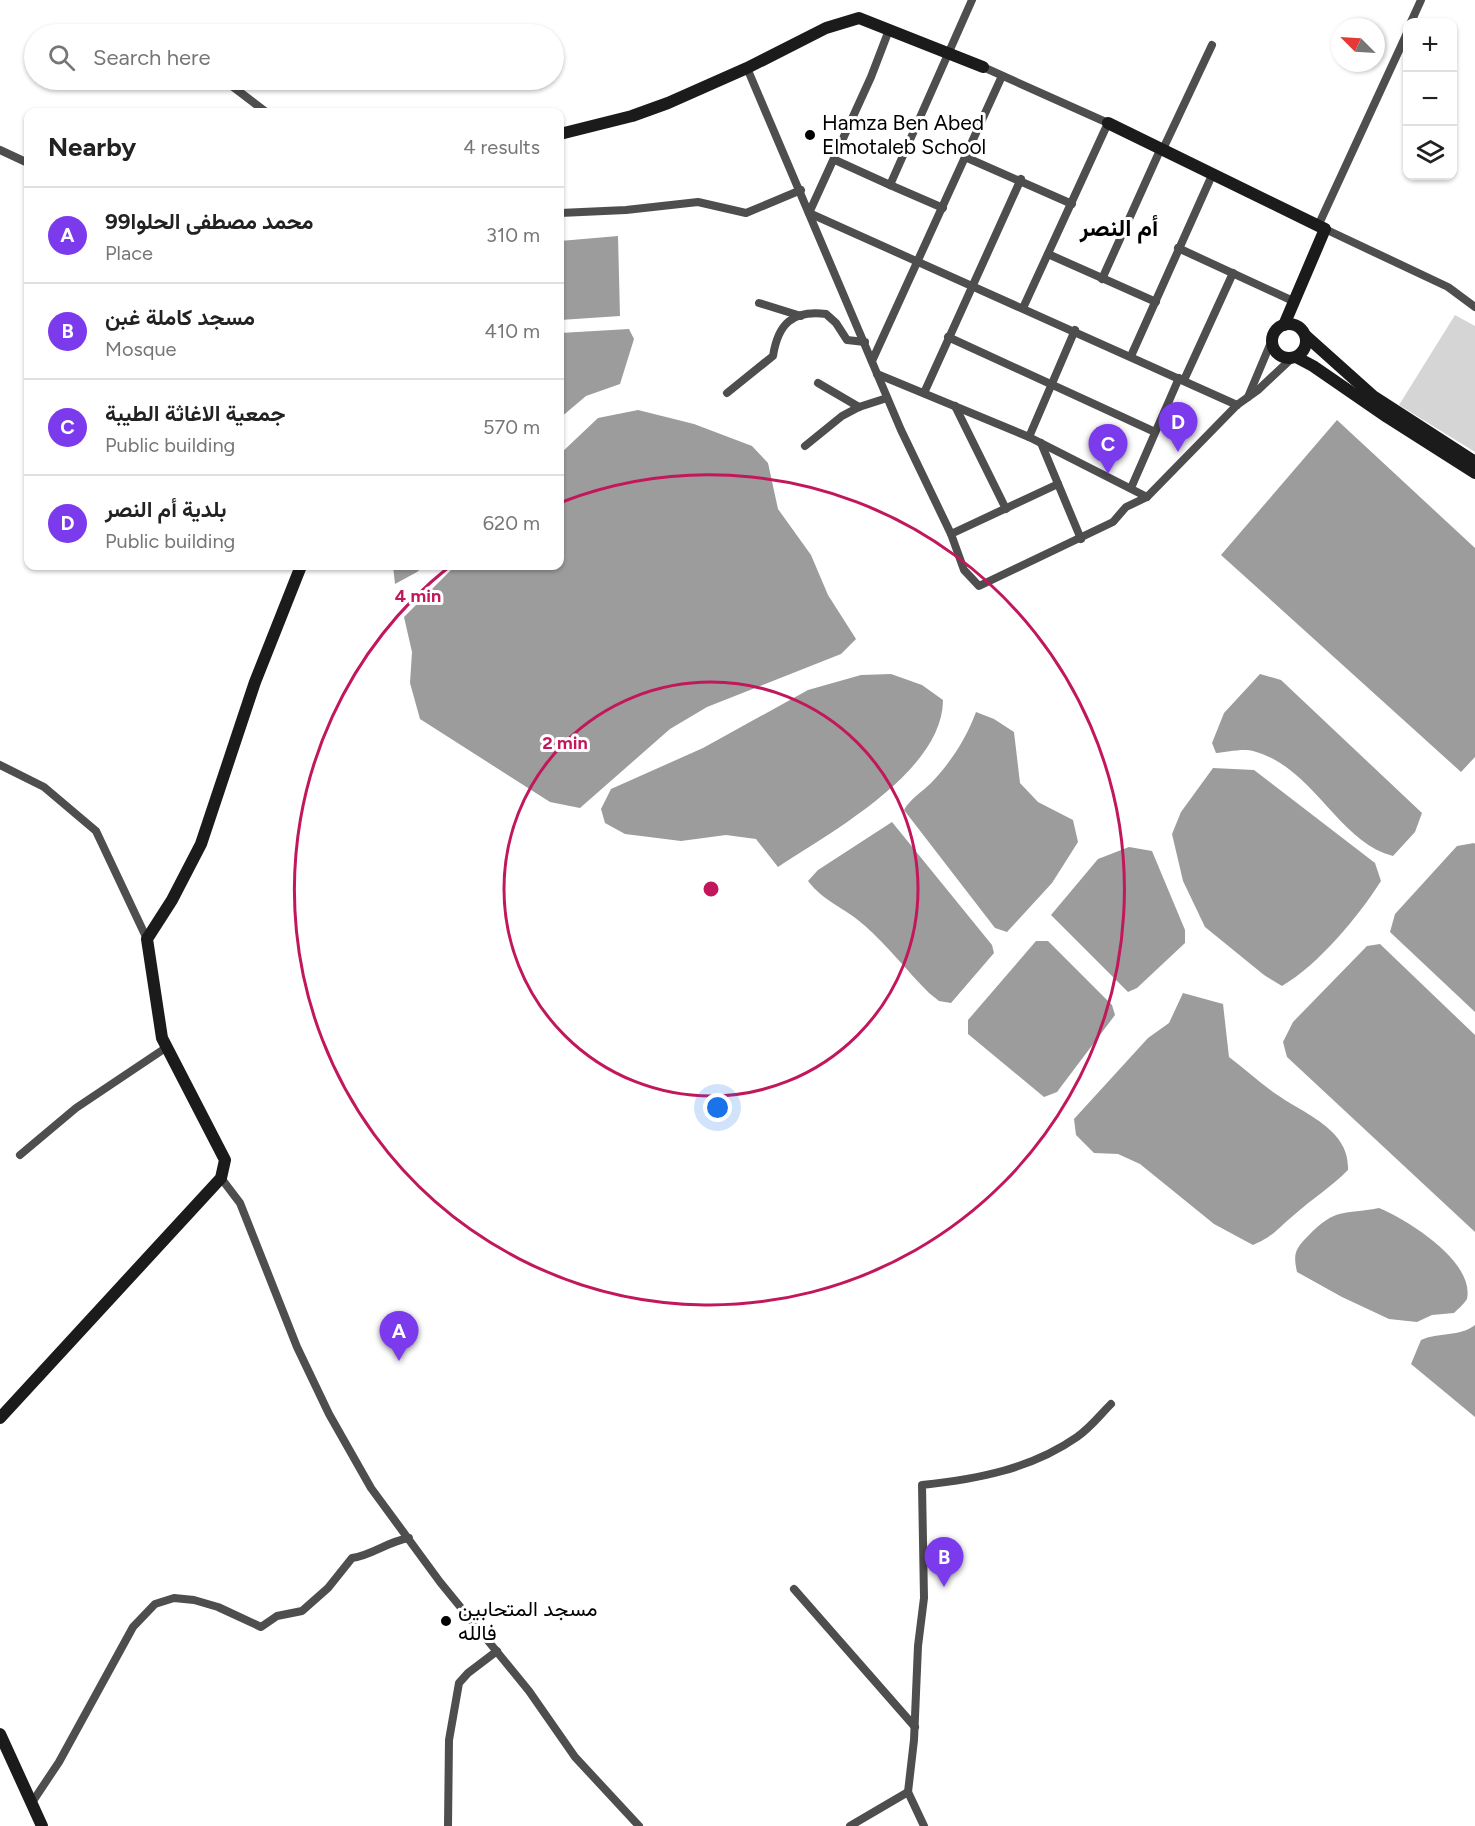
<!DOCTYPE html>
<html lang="en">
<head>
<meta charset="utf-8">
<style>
  body { margin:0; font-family:Figtree,Vazirmatn,sans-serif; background:#f2f2f2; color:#222 }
  .controls { position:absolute; right:18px; top:18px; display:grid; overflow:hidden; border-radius:12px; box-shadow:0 2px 4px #0004 }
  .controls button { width:54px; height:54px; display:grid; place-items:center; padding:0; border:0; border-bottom:2px solid #e0e0e0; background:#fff; color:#222; font:30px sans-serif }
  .compass { position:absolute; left:1331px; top:18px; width:54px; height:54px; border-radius:50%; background:#fff; box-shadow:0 2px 4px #0004; rotate:294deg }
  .you { position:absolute; left:718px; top:1108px; width:21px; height:21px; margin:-15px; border:4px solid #fff; border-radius:50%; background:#1a73e8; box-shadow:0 0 0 9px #1a73e833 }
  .badge { display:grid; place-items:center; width:39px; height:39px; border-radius:50%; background:#7c3aed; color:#fff; font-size:20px; font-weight:700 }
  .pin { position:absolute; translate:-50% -50px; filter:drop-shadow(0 2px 3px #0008) }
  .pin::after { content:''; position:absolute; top:32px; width:21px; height:18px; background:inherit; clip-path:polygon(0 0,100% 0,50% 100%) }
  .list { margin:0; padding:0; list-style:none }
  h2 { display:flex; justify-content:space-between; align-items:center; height:78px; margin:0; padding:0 24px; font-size:26px }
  h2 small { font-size:20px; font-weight:400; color:#767676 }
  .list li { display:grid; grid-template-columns:39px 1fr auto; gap:18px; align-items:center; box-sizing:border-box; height:96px; padding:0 24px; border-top:2px solid #e0e0e0 }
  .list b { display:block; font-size:22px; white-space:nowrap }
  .list p { margin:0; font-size:20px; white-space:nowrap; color:#767676 }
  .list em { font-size:20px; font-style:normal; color:#767676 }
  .icon { flex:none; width:33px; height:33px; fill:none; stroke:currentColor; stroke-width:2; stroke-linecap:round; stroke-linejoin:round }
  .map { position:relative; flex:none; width:1475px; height:1826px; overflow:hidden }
  .search { position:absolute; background:#fff; box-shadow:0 2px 4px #0004; left:24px; top:24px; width:540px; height:66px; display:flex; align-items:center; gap:15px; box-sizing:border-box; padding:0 21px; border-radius:33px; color:#767676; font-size:22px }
  .panel { position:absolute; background:#fff; box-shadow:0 2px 4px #0004; left:24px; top:108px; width:540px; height:462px; border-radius:12px }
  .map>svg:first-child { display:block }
  .green { fill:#d5d5d5 }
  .water { fill:#9c9c9c }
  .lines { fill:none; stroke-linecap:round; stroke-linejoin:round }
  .street { stroke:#4e4e4e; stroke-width:8 }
  .secondary { stroke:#1b1b1b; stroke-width:12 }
  .ring { fill:none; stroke:#c2185b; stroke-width:3 }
  .poi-dot { fill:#000; stroke:#fff; stroke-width:2 }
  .labels { text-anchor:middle; stroke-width:6; stroke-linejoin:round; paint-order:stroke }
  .poi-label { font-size:21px; fill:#000; stroke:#fff; text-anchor:start }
  .quarter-label { font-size:24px; font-weight:bold; fill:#000; stroke:#fff }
  .centre { fill:#c2185b; stroke:#fff; stroke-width:3 }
  .ring-label { font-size:18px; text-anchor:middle; font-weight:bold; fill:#c2185b; stroke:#fff; stroke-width:6; stroke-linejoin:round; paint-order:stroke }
</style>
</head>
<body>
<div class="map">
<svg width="1475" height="1826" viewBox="0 0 1475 1826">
  <rect width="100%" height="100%" fill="#fff"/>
  <path class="green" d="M1455 315 1475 326V452L1399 405Z"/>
  <g class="water">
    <path d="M618 236 620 316 560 320V241Z"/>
    <path d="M629 329 634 339 620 384 586 396 560 418V333Z"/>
    <path d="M638 410 694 424 752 446 768 463 778 509 811 555 828 595 856 639 841 654 707 707 670 729 580 808 550 802 420 719 410 683 412 652 404 617 455 566H560V454L598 418Z"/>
    <path d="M1337 420 1475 548V757L1461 772 1221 555Z"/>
    <path d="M393 566H424L417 572 395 584Z"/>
    <path d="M891 674 922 685 943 700C943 771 831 832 778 867L756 839 726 835 681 841 625 834 605 823 601 809 611 789 703 748 808 690 861 675Z"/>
    <path d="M1260 674 1281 680 1422 813 1415 832 1393 856C1338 842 1314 767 1253 751 1243 748 1227 752 1216 753L1212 743 1224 713Z"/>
    <path d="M976 712 994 719 1014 732 1020 783 1038 802 1073 820 1078 842 1052 883 1007 932 995 928 904 810C910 799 922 792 931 783 951 762 966 739 976 712Z"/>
    <path d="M1213 768 1254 770 1375 863 1381 881C1358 917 1319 964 1282 986L1264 975 1205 927 1183 881 1172 834 1181 812Z"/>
    <path d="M892 822 992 945 994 953 951 1003 939 1001 929 993C907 971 887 945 864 925 845 908 823 901 808 881L818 870Z"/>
    <path d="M1474 843 1475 844V1012L1390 932 1395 914 1457 846Z"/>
    <path d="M1129 847 1152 851 1185 930V943L1137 988 1128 992 1051 915 1098 859Z"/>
    <path d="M1036 941H1048L1112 1005 1115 1015 1057 1092 1044 1097 968 1034V1020Z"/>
    <path d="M1380 944 1475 1035V1232L1287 1057 1283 1042 1293 1022 1367 946Z"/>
    <path d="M1183 993 1223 1004 1229 1057C1245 1069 1260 1083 1276 1094 1304 1114 1350 1129 1348 1170 1331 1187 1312 1199 1294 1215 1277 1229 1274 1236 1253 1245L1214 1224 1140 1164 1118 1154 1094 1153 1076 1135 1074 1119 1148 1038 1169 1023Z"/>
    <path d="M1379 1208C1406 1219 1475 1261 1467 1299 1464 1304 1458 1309 1454 1313L1432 1315 1417 1322 1389 1319 1342 1297 1297 1272C1293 1254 1295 1249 1308 1236 1336 1207 1343 1215 1379 1208Z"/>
    <path d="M1475 1325V1417L1411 1364 1421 1340C1438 1332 1460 1337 1475 1325Z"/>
  </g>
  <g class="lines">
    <g class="street">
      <path d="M1411 22 1421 0"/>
      <path d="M889 30 871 77 809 213 1237 405"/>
      <path d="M983 67 1108 123 1023 308"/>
      <path d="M747 68 901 430 951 534 964 570 979 586 1113 522 1126 507 1147 497 1237 405 1258 390 1292 358"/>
      <path d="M224 80 266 112"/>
      <path d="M1163 149 1212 45"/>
      <path d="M0 150 28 163"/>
      <path d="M965 157 1072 204"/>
      <path d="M835 160 890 185 972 0"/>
      <path d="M890 185 943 208"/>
      <path d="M560 213 626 210 698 202 746 213 801 190"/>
      <path d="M1318 226 1408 31"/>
      <path d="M1325 229 1448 287 1475 307"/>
      <path d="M1178 248 1293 301"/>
      <path d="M1048 254 1156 302"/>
      <path d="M1102 279 1161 148"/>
      <path d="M759 303 801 316"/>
      <path d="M948 337 1155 432"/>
      <path d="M1131 356 1213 173"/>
      <path d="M872 361 1002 76"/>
      <path d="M877 374 1029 437 1147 497"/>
      <path d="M1184 380 1233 273"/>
      <path d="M818 383 859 407"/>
      <path d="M727 393 773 356C778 324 792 310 826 314L836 323 847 340 865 342"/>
      <path d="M924 393 1021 179"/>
      <path d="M1248 397 1272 340"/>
      <path d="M955 406 1006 509"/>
      <path d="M1029 437 1075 330"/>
      <path d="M1041 443 1081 539"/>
      <path d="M805 446 842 416 859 407 887 398"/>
      <path d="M1131 488 1179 378"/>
      <path d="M951 534 1058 484"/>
      <path d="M0 765 44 787 96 831 147 939"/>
      <path d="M20 1155 76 1108 167 1047"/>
      <path d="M221 1178 240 1203 297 1347 329 1414 371 1488 440 1582 529 1691 575 1757 639 1826"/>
      <path d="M794 1589 915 1727"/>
      <path d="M908 1792 914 1740 918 1646 924 1598 922 1485C978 1479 1031 1469 1077 1437 1090 1428 1100 1415 1111 1404"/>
      <path d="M908 1792 924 1826"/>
      <path d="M31 1804 59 1762 133 1627 155 1604 174 1598 194 1600 218 1607 261 1627 277 1616 302 1611 328 1588 352 1558C373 1555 386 1542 409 1538"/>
      <path d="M448 1826 449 1740 459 1683 468 1673 497 1651"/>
      <path d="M850 1826 908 1792"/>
    </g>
    <g class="secondary">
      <path d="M1108 123 1325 229 1284 325"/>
      <path d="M560 134 632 116 668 103 747 68 826 28 859 18 983 67"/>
      <circle cx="1289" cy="341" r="17"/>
      <path d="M1306 336 1373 396 1475 462"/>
      <path d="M1296 357 1313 366 1387 417 1475 473"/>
      <path d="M0 1418 221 1178 225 1160 162 1038 147 939 172 900 201 844 255 682 301 566"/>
      <path d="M0 1734 42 1826"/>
    </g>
  </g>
  <g class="ring">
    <circle cx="711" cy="889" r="207"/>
    <path d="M562 502A415 415 0 1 1 450 566"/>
  </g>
  <g class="poi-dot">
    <circle cx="810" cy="135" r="6"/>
    <circle cx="446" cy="1621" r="6"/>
  </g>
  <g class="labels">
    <g class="poi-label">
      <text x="822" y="130">Hamza Ben Abed<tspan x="822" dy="24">Elmotaleb School</tspan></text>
      <text x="458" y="1616">مسجد المتحابين<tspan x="458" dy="24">فالله</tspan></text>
    </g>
    <g class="quarter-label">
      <text x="1119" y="236">أم النصر</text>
    </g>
  </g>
  <circle cx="711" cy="889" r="9" class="centre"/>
  <g class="ring-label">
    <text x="418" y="602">4 min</text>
    <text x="565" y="749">2 min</text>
  </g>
</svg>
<div class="controls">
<button>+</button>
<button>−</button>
<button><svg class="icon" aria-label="layers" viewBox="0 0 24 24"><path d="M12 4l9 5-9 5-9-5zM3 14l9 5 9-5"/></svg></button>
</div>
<svg class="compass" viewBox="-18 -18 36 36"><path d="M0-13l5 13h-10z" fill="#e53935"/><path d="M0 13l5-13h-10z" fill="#767676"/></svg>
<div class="you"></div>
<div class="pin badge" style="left:399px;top:1361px">A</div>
<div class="pin badge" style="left:944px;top:1587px">B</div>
<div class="pin badge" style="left:1108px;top:474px">C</div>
<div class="pin badge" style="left:1178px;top:452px">D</div>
<div class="search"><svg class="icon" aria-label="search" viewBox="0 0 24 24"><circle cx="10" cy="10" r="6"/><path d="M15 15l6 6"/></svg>Search here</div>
<section class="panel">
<h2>Nearby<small>4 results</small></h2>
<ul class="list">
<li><span class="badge">A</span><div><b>محمد مصطفى الحلوا99</b><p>Place</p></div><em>310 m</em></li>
<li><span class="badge">B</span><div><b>مسجد كاملة غبن</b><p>Mosque</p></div><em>410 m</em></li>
<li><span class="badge">C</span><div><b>جمعية الاغاثة الطيبة</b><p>Public building</p></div><em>570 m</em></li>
<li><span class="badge">D</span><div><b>بلدية أم النصر</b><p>Public building</p></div><em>620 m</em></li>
</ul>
</section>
</div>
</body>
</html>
